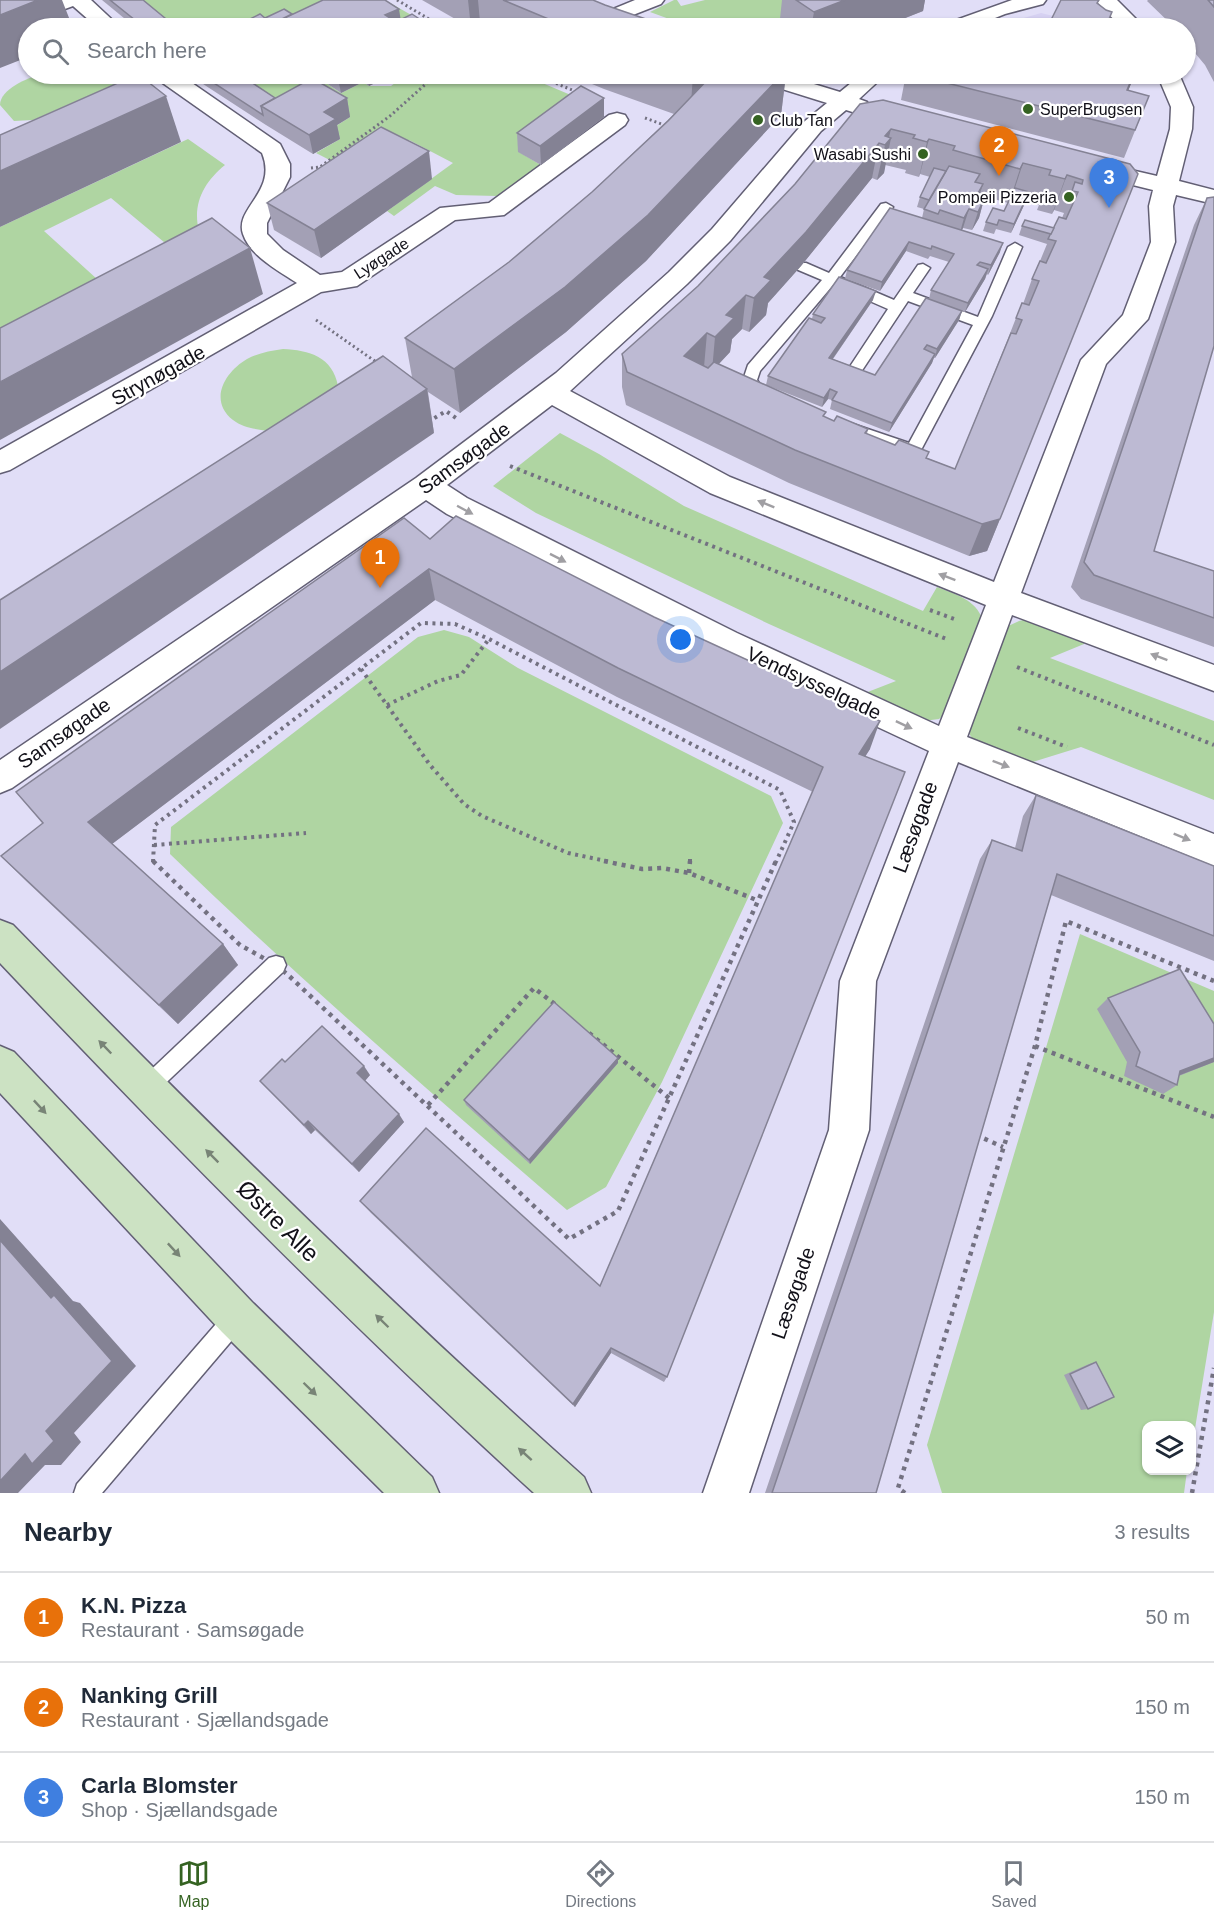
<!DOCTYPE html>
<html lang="en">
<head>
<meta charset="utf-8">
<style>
  body { margin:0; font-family:Helvetica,sans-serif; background:#f2f2f3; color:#1f2937 }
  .controls { position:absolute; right:18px; bottom:18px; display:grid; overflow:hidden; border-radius:12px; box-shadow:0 2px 4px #0004 }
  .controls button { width:54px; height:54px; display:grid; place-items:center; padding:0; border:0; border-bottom:2px solid #e0e1e3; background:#fff; color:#1f2937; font:30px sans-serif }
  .you { position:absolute; left:681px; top:640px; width:21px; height:21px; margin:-15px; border:4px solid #fff; border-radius:50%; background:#1a73e8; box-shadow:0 0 0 9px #1a73e833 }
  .badge { display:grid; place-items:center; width:39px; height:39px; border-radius:50%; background:#356322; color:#fff; font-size:20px; font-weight:700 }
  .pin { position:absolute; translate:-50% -50px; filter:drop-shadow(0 2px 3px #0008) }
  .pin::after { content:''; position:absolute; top:32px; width:21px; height:18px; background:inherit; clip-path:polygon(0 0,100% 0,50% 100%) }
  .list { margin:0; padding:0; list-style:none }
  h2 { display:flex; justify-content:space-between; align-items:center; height:78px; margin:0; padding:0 24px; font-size:26px }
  h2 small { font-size:20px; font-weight:400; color:#747a83 }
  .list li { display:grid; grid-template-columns:39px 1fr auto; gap:18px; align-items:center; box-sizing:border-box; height:90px; padding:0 24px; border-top:2px solid #e0e1e3 }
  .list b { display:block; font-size:22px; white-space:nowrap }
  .list p { margin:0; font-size:20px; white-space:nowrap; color:#747a83 }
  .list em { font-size:20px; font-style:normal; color:#747a83 }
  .icon { flex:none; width:33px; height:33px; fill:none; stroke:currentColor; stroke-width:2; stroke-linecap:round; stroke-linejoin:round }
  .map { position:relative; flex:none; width:1214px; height:1493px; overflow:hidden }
  .search { position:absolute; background:#fff; box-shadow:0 2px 4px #0004; left:18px; right:18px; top:18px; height:66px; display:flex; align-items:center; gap:15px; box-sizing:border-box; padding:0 21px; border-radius:33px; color:#747a83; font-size:22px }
  .sheet { height:348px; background:#fff }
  nav { display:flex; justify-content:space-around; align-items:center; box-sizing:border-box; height:84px; border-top:2px solid #e0e1e3; background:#fff; font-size:16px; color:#747a83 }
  nav a { display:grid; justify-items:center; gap:3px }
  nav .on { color:#356322 }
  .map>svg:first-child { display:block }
  .built { fill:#d6d1f2 }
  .green { fill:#afd5a2 }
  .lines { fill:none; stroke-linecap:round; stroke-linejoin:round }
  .lane-casing { stroke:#625f74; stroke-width:3 }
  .street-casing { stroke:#625f74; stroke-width:3 }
  .secondary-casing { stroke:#625f74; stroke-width:3 }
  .path-far2 { stroke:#737181; stroke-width:3; stroke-dasharray:2 3; stroke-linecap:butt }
  .path-far1 { stroke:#737181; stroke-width:4; stroke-dasharray:3 4.5; stroke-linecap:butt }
  .path { stroke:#737181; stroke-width:4.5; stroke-dasharray:4 5; stroke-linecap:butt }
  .lane { fill:#fff; fill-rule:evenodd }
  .street { fill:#fff; fill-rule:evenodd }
  .secondary { fill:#cce2c3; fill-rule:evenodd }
  .wall { fill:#a3a0b5; fill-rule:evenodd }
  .shaded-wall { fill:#848294 }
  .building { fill:#bdbad3; stroke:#848294; stroke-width:1.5; fill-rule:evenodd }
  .oneway { fill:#a09fa3 }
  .oneway2 { fill:#788476 }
  .poi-dot { fill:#356322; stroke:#fff; stroke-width:2 }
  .labels { text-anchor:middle; stroke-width:4.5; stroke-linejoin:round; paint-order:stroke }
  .far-poi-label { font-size:16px; fill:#111018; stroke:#fff; text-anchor:start }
  .far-street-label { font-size:16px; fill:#111018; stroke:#fff }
  .street-label { font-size:20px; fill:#111018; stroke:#fff }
  .near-street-label { font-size:24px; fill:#111018; stroke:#fff }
</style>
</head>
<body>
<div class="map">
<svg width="1214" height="1493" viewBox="0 0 1214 1493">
  <rect width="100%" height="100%" fill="#e1def7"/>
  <path class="built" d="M1041 13 1091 25 1095 28H989Z"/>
  <g class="green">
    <path d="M135 0H385L434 28H168Z"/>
    <path d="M674 0H677L681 6 705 0H869L798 28H694L650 12Z"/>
    <path d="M41 74H107L116 84 33 120 14 121 0 105C0 89 28 78 41 74Z"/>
    <path d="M227 74H313L341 93 363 82 369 86H391L407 74H521L585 101 519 152 541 165 497 196 456 195 435 186 394 216 387 211 453 163 409 140 357 174 316 153 340 139 328 131 350 117 286 114Z"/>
    <path d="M188 139 225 165C204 182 192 204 199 231L182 257 111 198 44 231 108 289 0 354V227Z"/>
    <path d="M283 349C309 350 333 357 338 386L268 431C256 429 243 428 233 420 208 400 225 372 247 359 258 353 270 351 283 349Z"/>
    <path d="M560 433 599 454 684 506 923 611 937 587C957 595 975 599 983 620L948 711 939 719 923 721 860 695 896 681 769 624 536 513 493 486Z"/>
    <path d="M1028 619 1084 637V644L1050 658 1214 721V800L1081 747 1023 765C1004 757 971 749 967 727L1004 628 1019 621Z"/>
    <path d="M444 630 469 637 518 668 771 796 783 823 662 1082 606 1187 567 1210C432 1094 298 978 170 854L171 827 418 637Z"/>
    <path d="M1080 934 1214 991V1312L1192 1447V1426H1146V1470L1187 1471 1184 1493H942L927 1445Z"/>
  </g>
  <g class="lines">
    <defs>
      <g id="lane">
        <path d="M969 18 985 28H972L963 21Z"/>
        <path d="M886 203 893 207 840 277 894 300 918 265 923 264 930 268 913 293 978 317 1008 247 1015 243 1022 247 992 316 921 450 918 454 913 456 839 430 836 426 839 422 844 421 909 443 973 325 908 301 861 372 856 373 849 368 888 309 833 285 760 371 757 380 768 396 766 400H756L743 380 748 365 822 280 796 269 794 266 796 263H806L829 273 881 204Z"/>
        <path d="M276 956 283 958 286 965 283 972 152 1096 145 1100 138 1096 134 1089 138 1082 269 958Z"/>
        <path d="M237 1305 245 1309 249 1317 245 1325 102 1493H74L77 1484 229 1309Z"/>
      </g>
      <g id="street">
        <path d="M50 0H91L121 28H98L73 6 0 33V20Z"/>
        <path d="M635 0H664L661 4 615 22 608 24 601 22 597 18 601 14Z"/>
        <path d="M1012 0H1046L1043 4 1005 14 970 28H941L945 24Z"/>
        <path d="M1095 0H1117L1145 28H1122Z"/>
        <path d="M154 74H179L280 144 290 164V177L267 223V234L283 250 320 275 342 272 440 208 489 203 609 115 617 113 625 115 628 120 625 125 504 215 455 220 357 286 321 292 10 470 0 473V450L297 283C279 271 250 256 243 234 234 208 278 192 262 153L157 79Z"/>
        <path d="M747 74H781L840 92 862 74H886L859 99 867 102 870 107 867 112 859 114 846 110 821 131 730 241 687 284 570 391 730 477 994 582 1081 360 1123 315 1151 242 1149 206 1153 190 1084 173 1080 168 1084 163 1092 161 1157 176 1170 129 1171 107 1157 74H1179L1193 107 1192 129 1179 181 1214 190V204L1176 195 1173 206 1175 242 1148 319 1106 364 1021 593 1214 665V691L1012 615 967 737 1214 834V866L958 762 876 981 869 1130 749 1493H703L829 1130 840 981 929 751 715 651 447 514 426 500 12 788 0 793V760L416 478 556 373 669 272 712 229 805 121 827 103 750 79ZM552 405 710 493 986 605 939 726 737 633 467 498 447 485Z"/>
      </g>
      <g id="secondary">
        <path d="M0 920 13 925C198 1115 386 1300 584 1477L591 1493H534C349 1324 172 1145 0 963Z"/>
        <path d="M0 1046 14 1052 252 1302 432 1477 439 1493H384L222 1332 0 1093Z"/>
      </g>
    </defs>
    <use href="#lane" class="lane-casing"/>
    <use href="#street" class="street-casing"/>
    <use href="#secondary" class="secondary-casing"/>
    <g class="path-far2">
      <path d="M397 0 444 28"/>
      <path d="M533 74 577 92"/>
      <path d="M645 118 667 126"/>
      <path d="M311 168 320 167 390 116 437 74"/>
      <path d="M316 320 379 364"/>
    </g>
    <g class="path-far1">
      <path d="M428 422 446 411 459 420"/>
      <path d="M510 466 949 640"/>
      <path d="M930 610 957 620"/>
      <path d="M1017 667 1214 745"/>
      <path d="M361 669 430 765 464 804 482 816 568 853 611 862"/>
      <path d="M387 705 438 681 461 675 489 639"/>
      <path d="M1018 728 1067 747"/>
      <path d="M154 845 306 833"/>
      <path d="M153 862 155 825 421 623 455 624 489 639 780 790 794 822 776 862"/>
      <path d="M690 862V857"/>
    </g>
    <g class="path">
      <path d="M153 861 240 945 276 965 287 974 569 1239 618 1211 776 861"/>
      <path d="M604 861 642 869 662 868 689 873 759 901"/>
      <path d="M689 873 690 861"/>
      <path d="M589 1033 669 1098"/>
      <path d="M1035 1046 1214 1117"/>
      <path d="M428 1105 534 988 556 1005"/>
      <path d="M976 1135 1003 1147"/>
      <path d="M905 1493 898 1488 1035 1046 1066 921 1214 981"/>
      <path d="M1192 1493 1214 1368"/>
    </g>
    <use href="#lane" class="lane"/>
    <use href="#street" class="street"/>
    <use href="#secondary" class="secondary"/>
  </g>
  <g class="wall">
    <path d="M102 0H143L177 28H136Z"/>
    <path d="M422 0H593L605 5 672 28H480V22L471 28Z"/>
    <path d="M782 0H925L923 11 880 28H779Z"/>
    <path d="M1148 0H1214V82L1205 65 1185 41V28H1175L1147 1Z"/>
    <path d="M292 14 401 20 431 28H241L249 25 248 20Z"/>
    <path d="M190 74H239L275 98H347L350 117 337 125 340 139 313 154 266 125 200 82Z"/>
    <path d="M313 74H393L369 86 363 82 341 93Z"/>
    <path d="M568 74H786L781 115 646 261 566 332 460 413 428 392 434 433 412 377 405 338 509 262 592 192 674 114 604 89Z"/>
    <path d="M906 74H1135L1128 91 1149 96 1124 158 901 100Z"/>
    <path d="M604 98V117L541 165 518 152 517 133Z"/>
    <path d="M860 104 1130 164 1000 519 987 551 969 556 789 483 626 405 622 387V354L698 286 795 184ZM885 165 906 170 905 173 919 177 920 174 930 177 920 197 917 207 924 209 922 218 847 270 845 279 880 291 906 251 928 259 930 256 949 262 931 290 929 299 875 375 833 359 873 300 813 314 812 319 768 376 766 385 822 407 828 399 832 400 830 409 889 432 932 363 934 358H935L959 320 962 311 965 312 985 279 987 274 988 275 1000 252 962 230 963 228 972 230 979 218 984 199 979 198 980 195 1008 203 1004 211 986 222 983 231 994 234 996 229 1011 233 1026 201 1039 205 1037 210 1052 214 1054 210 1064 213 1062 218 1054 228 1022 226 1019 235 1047 244 1040 261 1032 279 1023 304 1016 318 1007 341 955 469 867 434 868 429 834 421 825 417 719 364 730 352 732 339 742 329 749 332 766 315 768 303 801 266 872 178 877 180 884 173Z"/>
    <path d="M432 179 321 258 274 230 267 203Z"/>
    <path d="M1207 198 1154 551 1214 571V647L1081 599 1071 587 1194 225Z"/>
    <path d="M430 539 870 749 865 756 667 1377 664 1382 611 1353 575 1407 371 1213 360 1201 600 1286 813 792 617 697 435 600 112 844 223 944 238 965 178 1024 25 880 1 856Z"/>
    <path d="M1036 795 1214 866V961L1051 895 876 1493H765L980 859 992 840 1015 848 1023 816Z"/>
    <path d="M1108 998 1214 1024V1062L1179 1076 1177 1085 1163 1094 1124 1076 1127 1062 1097 1009Z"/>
    <path d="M618 1058V1063L530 1164 466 1105 464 1100Z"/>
    <path d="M285 1062 370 1075 365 1081 404 1122 359 1172 315 1130 311 1134 260 1081Z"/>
    <path d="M1096 1362 1088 1409 1081 1410 1064 1375 1089 1364Z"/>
  </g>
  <g class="shaded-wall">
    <path d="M38 0H62L73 28H28V57L0 68V15Z"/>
    <path d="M468 0H478L480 22 471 28Z"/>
    <path d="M845 0H925L923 11 880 28H811L814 12Z"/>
    <path d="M399 9 402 28 385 15Z"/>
    <path d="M337 74H361L363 82 341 93Z"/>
    <path d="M366 74H393L369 86Z"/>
    <path d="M693 74H718L690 120Z"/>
    <path d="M783 74H786L781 115 646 261 566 332 460 413 454 369Z"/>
    <path d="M1134 74H1135L1117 118 1127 90Z"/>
    <path d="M166 96 181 142 0 227V171Z"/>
    <path d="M347 98 350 117 337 125 340 139 313 154 309 135 324 112Z"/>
    <path d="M604 98V117L541 165 540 146Z"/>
    <path d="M891 129 888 141 891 138 884 173 877 180 885 145V136Z"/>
    <path d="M929 139 920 174 919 177 927 142Z"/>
    <path d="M879 143 872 178 801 266 768 303 766 315 749 332 754 298 764 277Z"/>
    <path d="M429 151 432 179 321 258 314 230Z"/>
    <path d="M1023 163 1012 197 1009 203 1020 169Z"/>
    <path d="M1067 175 1054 210 1052 214 1065 179Z"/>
    <path d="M983 184 977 203 976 197Z"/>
    <path d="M1029 192 1026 201 1011 233 1014 224Z"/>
    <path d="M984 199 979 218 972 230 978 212Z"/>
    <path d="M969 209 963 228 959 236 964 218Z"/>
    <path d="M909 242 906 251 880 291 882 282Z"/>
    <path d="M1003 243 1000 252 988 275 991 265Z"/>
    <path d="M250 248 263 294 0 440V382Z"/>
    <path d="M988 269 985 279 965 312 968 303Z"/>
    <path d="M876 291 873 300 827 367 829 358Z"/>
    <path d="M746 295 742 329 732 339 730 352 712 371 715 337 726 315Z"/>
    <path d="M962 311 959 320 935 358 937 349Z"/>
    <path d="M707 333 704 367 684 356Z"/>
    <path d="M935 354 932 363 889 432 892 423Z"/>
    <path d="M427 389 434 433 0 729V672Z"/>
    <path d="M830 389 828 399 822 407 824 398Z"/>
    <path d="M1000 519 987 551 969 556 982 524Z"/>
    <path d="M429 569 435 600 108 847 88 822Z"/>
    <path d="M880 721 870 749 850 781 859 754Z"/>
    <path d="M223 944 238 965 178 1024 159 1005Z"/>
    <path d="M618 1058V1063L530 1164 529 1160Z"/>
    <path d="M1214 1058V1062L1167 1080 1180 1071Z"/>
    <path d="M364 1066 370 1075 363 1083 357 1073Z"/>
    <path d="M399 1114 404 1122 359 1172 352 1164Z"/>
    <path d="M308 1121 315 1130 311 1134 304 1125Z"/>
    <path d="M0 1219 73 1301 80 1303 136 1366 74 1433 81 1442 61 1465H45L18 1493H0V1481L46 1431 0 1240Z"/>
    <path d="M611 1348V1353L575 1407 573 1404Z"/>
  </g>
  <g class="building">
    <path d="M0 0H38L0 15Z"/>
    <path d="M110 0H143L177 28H145Z"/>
    <path d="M323 0H385L399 9 385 15 396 22 412 14 430 26 425 28H286L276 22Z"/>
    <path d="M503 0H593L605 5 672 28H570Z"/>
    <path d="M796 0H845L814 12Z"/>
    <path d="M1061 0H1099L1097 3 1106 10 1112 12 1109 19 1119 28H1122H1047Z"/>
    <path d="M1208 0H1214V7Z"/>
    <path d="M284 9 292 14 276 22 278 28H241L252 23 248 20 260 14 265 18Z"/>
    <path d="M138 74 166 96 0 171V135Z"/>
    <path d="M200 74H239L275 98 261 106 263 115Z"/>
    <path d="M713 74H783L648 215 565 287 454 369 405 338 509 262 592 192 668 121Z"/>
    <path d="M911 74H1134L1127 90 1149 96 1135 130Z"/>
    <path d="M312 78 347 98 324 112 336 119 309 135 261 106Z"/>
    <path d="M581 86 604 98 540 146 517 133Z"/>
    <path d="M883 100 1130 164 1138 174 1000 519 982 524 795 450 627 372 622 354 698 286 795 184 860 104ZM891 129 915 135 913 138 927 142 929 139 955 146 953 150 1020 169 1023 163 1051 170 1049 175 1065 179 1067 175 1083 180 1082 184 1075 182 1072 191 1078 192 1066 219 1059 217 1048 239 1056 241 1046 263 1040 261 1032 279 1039 281 1029 305 1022 303 1016 318 1022 320 1016 334 1011 333 955 469 926 458 929 452 899 440 895 445 865 433 868 429 837 416 834 421 823 416 826 412 714 362 708 368 684 356 707 333 715 337 734 318 726 315 746 295 754 298 771 280 764 277 806 232 879 143 885 145 891 138 885 136Z"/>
    <path d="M381 127 429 151 314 230 267 203Z"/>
    <path d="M949 166 980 174 975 182 983 184 976 197 984 199 978 212 969 209 964 218 940 210 938 214 924 209Z"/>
    <path d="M934 168 946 171 929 200 920 197Z"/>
    <path d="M1015 188 1029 192 1014 224 999 220 997 225 986 222 993 208 1004 211Z"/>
    <path d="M1214 197V346L1154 551 1214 571V618L1094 575 1084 562 1207 198Z"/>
    <path d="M890 208 1003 243 991 265 980 262 977 265 988 269 968 303 931 290 954 254 932 246 931 249 909 242 882 282 847 270Z"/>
    <path d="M212 218 250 248 0 382V328Z"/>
    <path d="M1025 220 1054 228 1051 234 1022 226Z"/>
    <path d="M839 277 876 291 829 358 875 375 926 298 962 311 937 349 927 345 924 349 935 354 892 423 832 400 837 392 830 389 824 398 768 376 809 318 821 323 825 318 813 314Z"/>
    <path d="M383 356 427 389 0 672V600Z"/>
    <path d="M456 516 654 617 880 721 859 754 905 772 667 1377 611 1348 573 1404 360 1201 426 1128 600 1286 823 767 618 668 429 569 88 822 223 944 159 1005 1 856 43 823 16 792 404 518 430 539Z"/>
    <path d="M1036 795 1214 866V936L1057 874 876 1493H772L992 840 1022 851Z"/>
    <path d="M1180 969 1214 1024V1058L1180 1071 1177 1085 1136 1066 1140 1052 1108 998Z"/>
    <path d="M554 1002 618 1058 529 1160 464 1100Z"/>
    <path d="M322 1026 364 1066 357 1073 399 1114 352 1164 308 1121 304 1125 260 1081 282 1059 285 1062Z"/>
    <path d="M0 1240 51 1298 54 1295 112 1361 46 1431 54 1441 32 1464 25 1454 0 1481Z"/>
    <path d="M1096 1362 1114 1397 1088 1409 1070 1374Z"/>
  </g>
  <defs><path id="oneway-solid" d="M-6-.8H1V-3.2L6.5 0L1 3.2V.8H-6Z" transform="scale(1.5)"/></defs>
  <g class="oneway">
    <use href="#oneway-solid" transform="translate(766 504) rotate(-158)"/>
    <use href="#oneway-solid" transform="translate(465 510) rotate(28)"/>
    <use href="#oneway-solid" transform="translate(558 558) rotate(27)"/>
    <use href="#oneway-solid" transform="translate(947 577) rotate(-159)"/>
    <use href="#oneway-solid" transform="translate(1159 657) rotate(-159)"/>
    <use href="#oneway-solid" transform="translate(904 725) rotate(25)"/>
    <use href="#oneway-solid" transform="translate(1001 764) rotate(21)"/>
    <use href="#oneway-solid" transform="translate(1182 837) rotate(22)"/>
  </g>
  <g class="oneway2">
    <use href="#oneway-solid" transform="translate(105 1047) rotate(-134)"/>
    <use href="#oneway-solid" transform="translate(40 1107) rotate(47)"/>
    <use href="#oneway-solid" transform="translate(212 1156) rotate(-135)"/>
    <use href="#oneway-solid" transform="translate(174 1250) rotate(47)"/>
    <use href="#oneway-solid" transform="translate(382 1321) rotate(-136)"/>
    <use href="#oneway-solid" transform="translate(310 1389) rotate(44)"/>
    <use href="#oneway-solid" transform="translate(525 1454) rotate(-138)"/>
  </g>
  <g class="poi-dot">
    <circle cx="1028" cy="109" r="6"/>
    <circle cx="758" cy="120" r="6"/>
    <circle cx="923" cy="154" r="6"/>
    <circle cx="1069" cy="197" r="6"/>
  </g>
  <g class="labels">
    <g class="far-poi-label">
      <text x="1040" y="115">SuperBrugsen</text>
      <text x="770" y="126">Club Tan</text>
      <text x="911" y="160" text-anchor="end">Wasabi Sushi</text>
      <text x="1057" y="203" text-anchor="end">Pompeii Pizzeria</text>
    </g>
    <g class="far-street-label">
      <text transform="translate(381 258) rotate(-33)" y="6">Lyøgade</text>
    </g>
    <g class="street-label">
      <text transform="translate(158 375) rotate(-29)" y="7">Strynøgade</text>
      <text transform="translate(464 458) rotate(-36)" y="7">Samsøgade</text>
      <text transform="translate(814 683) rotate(25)" y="7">Vendsysselgade</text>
      <text transform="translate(64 733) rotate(-35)" y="7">Samsøgade</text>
      <text transform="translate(915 827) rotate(-70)" y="7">Læsøgade</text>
      <text transform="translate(793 1293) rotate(-71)" y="7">Læsøgade</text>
    </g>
    <g class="near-street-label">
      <text transform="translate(278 1221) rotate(45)" y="8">Østre Alle</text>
    </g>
  </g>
</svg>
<div class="controls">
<button><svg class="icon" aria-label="layers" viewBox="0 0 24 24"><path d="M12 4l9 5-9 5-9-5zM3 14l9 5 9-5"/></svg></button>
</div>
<div class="you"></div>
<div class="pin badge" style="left:380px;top:588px;background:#e8710a">1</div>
<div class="pin badge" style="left:999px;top:176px;background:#e8710a">2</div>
<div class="pin badge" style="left:1109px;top:208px;background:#3f7fe0">3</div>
<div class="search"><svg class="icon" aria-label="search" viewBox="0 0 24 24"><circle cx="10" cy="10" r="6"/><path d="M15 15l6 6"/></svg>Search here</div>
</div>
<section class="sheet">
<h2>Nearby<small>3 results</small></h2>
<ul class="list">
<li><span class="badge" style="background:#e8710a">1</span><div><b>K.N. Pizza</b><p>Restaurant · Samsøgade</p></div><em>50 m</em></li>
<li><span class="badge" style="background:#e8710a">2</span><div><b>Nanking Grill</b><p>Restaurant · Sjællandsgade</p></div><em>150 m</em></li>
<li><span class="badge" style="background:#3f7fe0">3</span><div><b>Carla Blomster</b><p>Shop · Sjællandsgade</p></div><em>150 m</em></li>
</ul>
</section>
<nav>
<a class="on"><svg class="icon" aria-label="map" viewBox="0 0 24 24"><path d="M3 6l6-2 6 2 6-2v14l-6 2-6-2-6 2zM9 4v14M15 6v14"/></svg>Map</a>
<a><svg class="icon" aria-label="directions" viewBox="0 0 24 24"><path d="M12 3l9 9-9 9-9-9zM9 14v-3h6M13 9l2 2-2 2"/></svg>Directions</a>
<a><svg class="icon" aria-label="saved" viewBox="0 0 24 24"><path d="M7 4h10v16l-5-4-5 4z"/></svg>Saved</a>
</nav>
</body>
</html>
